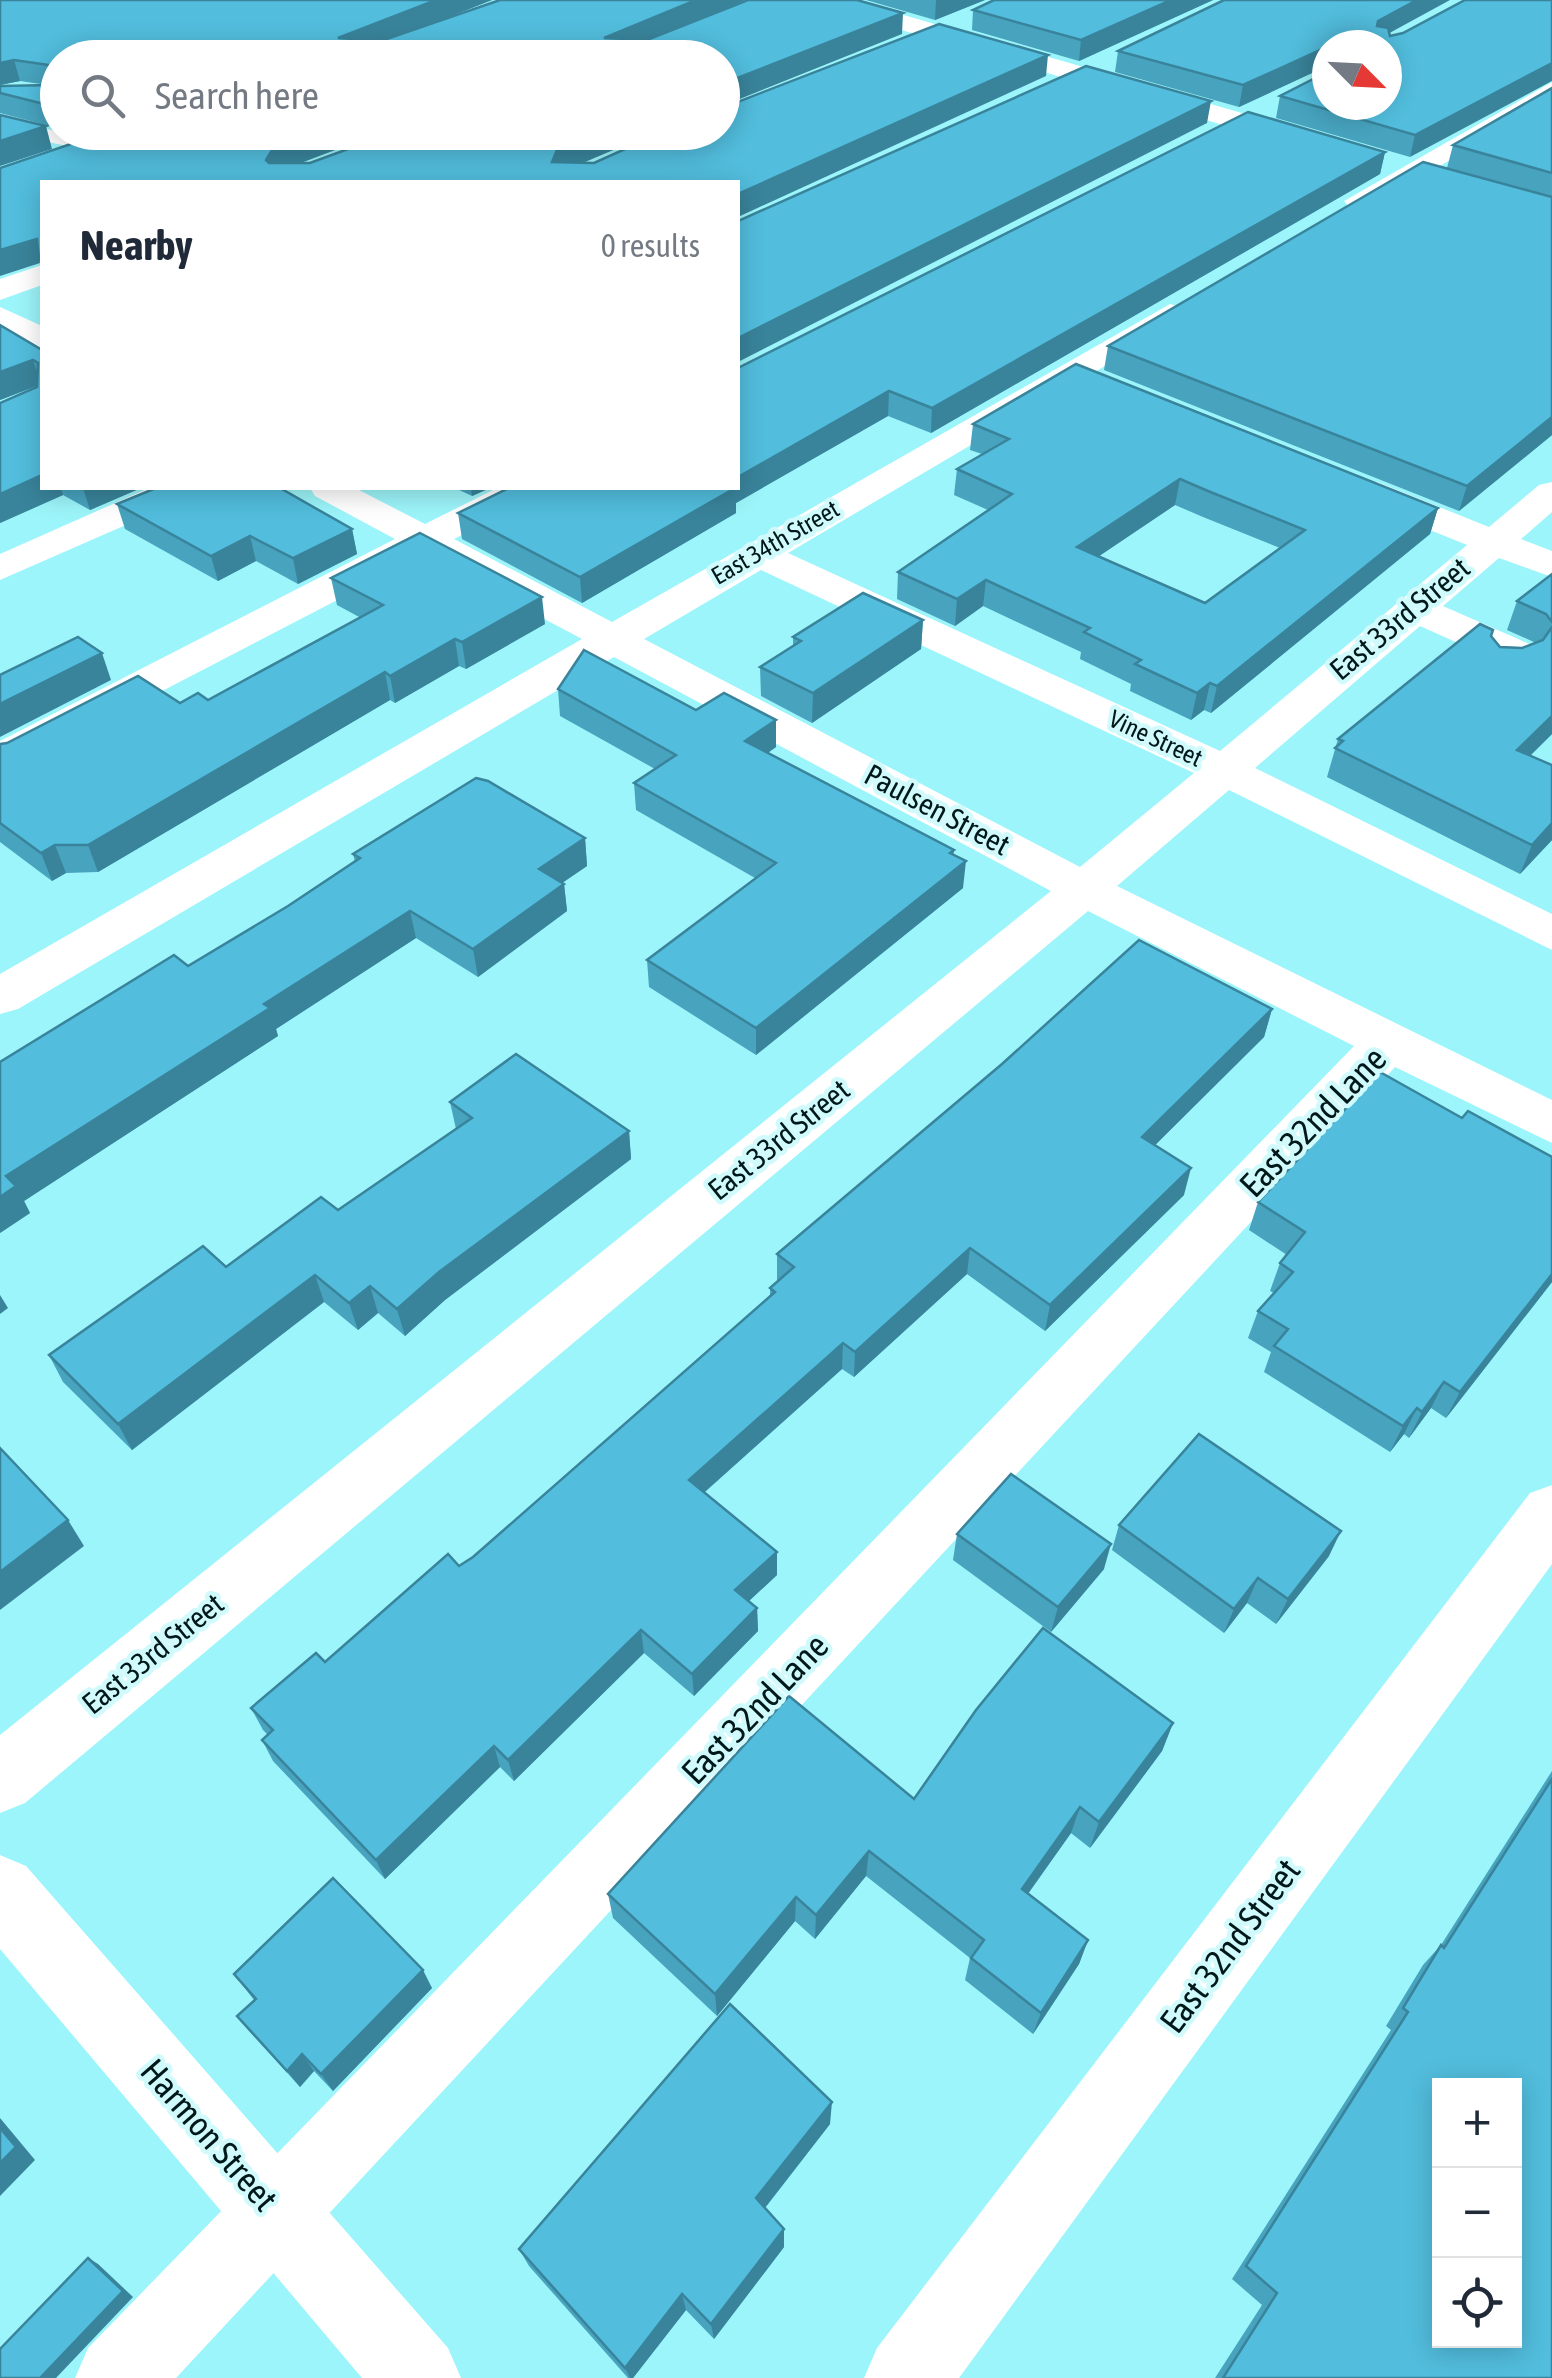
<!DOCTYPE html>
<html lang="en">
<head>
<meta charset="utf-8">
<style>
  body { margin:0; font-family:"Asap Condensed",sans-serif; background:#f6f6f7; color:#1f2937 }
  .controls { position:absolute; right:30px; bottom:30px; display:grid; overflow:hidden; border-radius:0px; box-shadow:0 5px 25px #0003 }
  .controls button { width:90px; height:90px; display:grid; place-items:center; padding:0; border:0; border-bottom:2px solid #e0e1e3; background:#fff; color:#1f2937; font:50px sans-serif }
  .compass { position:absolute; left:1312px; top:30px; width:90px; height:90px; border-radius:50%; background:#fff; box-shadow:0 5px 25px #0003; rotate:114deg }
  .list { margin:0; padding:0; list-style:none }
  h2 { display:flex; justify-content:space-between; align-items:center; height:130px; margin:0; padding:0 40px; font-size:42px }
  h2 small { font-size:32px; font-weight:400; color:#747a83 }
  .icon { flex:none; width:55px; height:55px; fill:none; stroke:currentColor; stroke-width:2; stroke-linecap:round; stroke-linejoin:round }
  .map { position:relative; flex:none; width:1552px; height:2378px; overflow:hidden }
  .search { position:absolute; background:#fff; box-shadow:0 5px 25px #0003; left:40px; top:40px; width:700px; height:110px; display:flex; align-items:center; gap:25px; box-sizing:border-box; padding:0 35px; border-radius:55px; color:#747a83; font-size:38px }
  .panel { position:absolute; background:#fff; box-shadow:0 5px 25px #0003; left:40px; top:180px; width:700px; height:310px; border-radius:0px }
  .map>svg:first-child { display:block }
  .lines { fill:none; stroke-linecap:round; stroke-linejoin:round }
  .minor { fill:#fff; fill-rule:evenodd }
  .major { fill:#fff; fill-rule:evenodd }
  .wall { fill:#47a3be; fill-rule:evenodd }
  .shaded-wall { fill:#39849b }
  .building { fill:#52bddd; stroke:#39849b; stroke-width:2.5; fill-rule:evenodd }
  .labels { text-anchor:middle; stroke-width:9; stroke-linejoin:round; paint-order:stroke }
  .far-street-label { font-size:25px; fill:#001819; stroke:#d0fafc }
  .street-label { font-size:30px; fill:#001819; stroke:#d0fafc }
  .near-street-label { font-size:35px; fill:#001819; stroke:#d0fafc }
</style>
</head>
<body>
<div class="map">
<svg width="1552" height="2378" viewBox="0 0 1552 2378">
  <rect width="100%" height="100%" fill="#9cf5fa"/>
  <g class="lines">
    <g class="minor">
      <path d="M814 0H852L1314 134 1318 140 1314 146H1294L817 5Z"/>
      <path d="M1552 82V101L1369 207H1349L1344 201Z"/>
      <path d="M0 115 58 132 111 139 115 145 101 153 0 132Z"/>
      <path d="M42 265V285L0 300V279Z"/>
      <path d="M1170 304 1181 307 1186 314 1181 321 788 553 1220 751 1467 545 1351 498 1346 490 1351 482H1377L1489 527 1539 485 1552 482V512L1521 539 1552 551V577L1499 558 1443 606 1534 646 1540 655C1528 672 1510 677 1490 672L1484 663 1489 657 1420 626 1255 768 1552 914V950L1229 790 1117 886 1552 1100V1143L1395 1067 176 2378H75L88 2348 1354 1046 1088 911 25 1803 0 1813V1735L1051 891 614 657 18 1009 0 1014V974L582 639 424 555 16 767 0 771V741L395 539 315 496 310 488H355L425 524 497 488H542L537 496 454 539 612 622ZM761 570 1194 773 1080 867 644 639Z"/>
      <path d="M0 307 42 326V349L0 330Z"/>
      <path d="M149 488H197L192 496 0 580V554Z"/>
      <path d="M1552 1485V1564L959 2378H864L877 2348 1530 1493Z"/>
    </g>
    <path class="major" d="M0 1855 26 1866 448 2348 461 2378H362L0 1949Z"/>
  </g>
  <g class="wall">
    <path d="M0 0H492L433 23 500 0H745L681 27 902 34 58 58V128L0 113V86L48 85 20 81 0 85Z"/>
    <path d="M866 0H985L935 20Z"/>
    <path d="M994 0H1213L1079 61 972 30 973 10Z"/>
    <path d="M1465 0 1410 157 1276 118 1280 96 1387 45H1327V66L1239 107 1115 72 1118 51 1389 33 1390 36 1403 33Z"/>
    <path d="M1552 88V435L1459 511 1104 370 1108 346 1514 187 1447 168 1453 145Z"/>
    <path d="M1385 152 1380 174 931 433 888 416 736 503V513L582 603 462 539 458 513 738 368Z"/>
    <path d="M42 350V488H141L90 510 63 495 0 523 37 386 0 400Z"/>
    <path d="M973 424 1438 508 1430 534 1211 713 1204 710 1191 720 1130 691 1131 684 1080 659 1081 652 983 606 955 626 897 599 898 572 988 510 954 495 957 469 982 454 970 450ZM1175 505 1203 517 1280 548 1205 603 1099 556Z"/>
    <path d="M455 488H490L472 496Z"/>
    <path d="M117 504 352 529 357 554 298 584 256 561 218 581 125 529Z"/>
    <path d="M1552 574V734L1530 756 1552 765V840L1520 874 1327 777 1338 739 1491 636 1500 647 1522 648 1536 643 1507 630 1517 601Z"/>
    <path d="M331 578 545 624 466 669 459 666 395 703 390 700 98 872 66 873 52 881 0 842V744L180 703 208 700 361 618 337 605Z"/>
    <path d="M923 620 921 649 812 723 761 696 760 667 793 646V637Z"/>
    <path d="M558 689 696 710 776 747 768 753 953 855 963 888 756 1055 649 987 647 960 755 878 636 810 634 783 655 769 560 716Z"/>
    <path d="M585 838 587 866 562 883 564 884 567 911 478 977 416 938 276 1029 278 1036 24 1201 30 1213 0 1233 188 966 288 906 355 862 353 854Z"/>
    <path d="M1272 1009 1264 1037 1155 1145 1184 1195 1045 1331 967 1274 854 1377 842 1369 705 1492 777 1552V1575L749 1601 757 1608 758 1631 694 1696 644 1653 514 1781 500 1767 385 1879 273 1761 262 1740 268 1735 263 1730 251 1708 325 1662 473 1557 770 1297V1288L778 1281 777 1280V1254Z"/>
    <path d="M450 1102 629 1131 631 1159 445 1300 405 1336 378 1313 358 1330 324 1302 132 1450 63 1382 49 1355 338 1210 456 1129Z"/>
    <path d="M1258 1202 1552 1282 1446 1418 1431 1408 1409 1438 1404 1434 1390 1452 1264 1372 1271 1352 1248 1338 1258 1311 1274 1293 1270 1291 1280 1263 1287 1255 1249 1230Z"/>
    <path d="M1119 1525 1329 1556 1276 1624 1247 1603 1224 1633 1112 1550Z"/>
    <path d="M957 1534 1104 1569 1051 1632 953 1560Z"/>
    <path d="M1173 1723 1162 1751 1090 1848 1071 1833 1028 1894 1088 1940 1079 1964 1033 2034 965 1980 970 1958 866 1876 815 1939 795 1921 717 2016 613 1918 608 1894 914 1799Z"/>
    <path d="M1552 1771V2378H1215L1262 2305 1232 2279 1391 2030 1386 2026 1423 1965 1441 1945Z"/>
    <path d="M234 1974 432 1988 333 2091 314 2071 300 2087 251 2033 237 2016 254 2000Z"/>
    <path d="M830 2124 765 2208 784 2229V2247L714 2339 686 2310 633 2378H628L529 2266 519 2249Z"/>
  </g>
  <g class="shaded-wall">
    <path d="M436 0H492L344 58 338 38Z"/>
    <path d="M696 0H745L608 58 604 38Z"/>
    <path d="M936 0H985L935 20Z"/>
    <path d="M1171 0H1213L1079 61 1081 40Z"/>
    <path d="M1417 0H1450L1373 42 1378 21Z"/>
    <path d="M903 13 902 34 722 106V84Z"/>
    <path d="M1327 47V66L1239 107 1243 85Z"/>
    <path d="M1048 55 1046 76 738 217V194Z"/>
    <path d="M14 60 20 81 0 85V63Z"/>
    <path d="M1552 63V81L1410 157 1415 135Z"/>
    <path d="M1211 101 1207 123 738 362V338Z"/>
    <path d="M46 126 52 149 0 166V141Z"/>
    <path d="M320 132H383L277 172 266 160 272 150Z"/>
    <path d="M600 132H656L559 173 552 162 557 150Z"/>
    <path d="M1385 152 1380 174 931 433 932 408Z"/>
    <path d="M37 239 40 263 0 276V250Z"/>
    <path d="M33 360 41 384 0 400V372Z"/>
    <path d="M889 391 888 416 736 503V513L582 603 580 577 727 488H738V477Z"/>
    <path d="M1552 417V435L1459 511 1467 486Z"/>
    <path d="M42 475V488H61L63 495 0 523V494Z"/>
    <path d="M1180 479 1175 505 1074 573 1077 547Z"/>
    <path d="M83 488H141L90 510Z"/>
    <path d="M471 488H490L472 496Z"/>
    <path d="M1438 508 1430 534 1211 713 1217 686Z"/>
    <path d="M352 529 357 554 298 584 293 558Z"/>
    <path d="M250 536 256 561 218 581 211 556Z"/>
    <path d="M986 580 983 606 955 626 957 599Z"/>
    <path d="M542 597 545 624 466 669 462 642Z"/>
    <path d="M923 620 921 649 812 723 813 693Z"/>
    <path d="M455 639 459 666 395 703 390 676Z"/>
    <path d="M102 653 111 680 0 737V704Z"/>
    <path d="M385 672 390 700 98 872 88 845Z"/>
    <path d="M1210 683 1204 710 1191 720 1197 693Z"/>
    <path d="M1552 716V734L1506 779 1517 750Z"/>
    <path d="M776 720V747L745 768V741Z"/>
    <path d="M1552 823V840L1520 874 1532 845Z"/>
    <path d="M585 838 587 866 543 896 539 869Z"/>
    <path d="M55 845 66 873 52 881 41 853Z"/>
    <path d="M954 850 951 873 966 861 963 888 756 1055V1028Z"/>
    <path d="M564 884 567 911 478 977 473 949Z"/>
    <path d="M410 911 416 938 276 1029 278 1036 24 1201 30 1213 0 1233V1197L6 1176 264 1004Z"/>
    <path d="M1272 1009 1264 1037 1136 1164 1142 1137Z"/>
    <path d="M629 1131 631 1159 445 1300 405 1336 397 1309 439 1272Z"/>
    <path d="M1191 1168 1184 1195 1045 1331 1050 1305Z"/>
    <path d="M970 1248 967 1274 854 1377 855 1352Z"/>
    <path d="M1552 1274V1282L1446 1418 1460 1392Z"/>
    <path d="M315 1275 324 1302 132 1450 118 1424Z"/>
    <path d="M370 1286 378 1313 358 1330 349 1303Z"/>
    <path d="M0 1295 8 1308 0 1314Z"/>
    <path d="M843 1343 842 1369 691 1504 689 1480Z"/>
    <path d="M1444 1382 1431 1408 1409 1438 1422 1412Z"/>
    <path d="M1417 1408 1404 1434 1390 1452 1403 1426Z"/>
    <path d="M68 1520 84 1546 0 1610V1572Z"/>
    <path d="M1341 1531 1329 1556 1276 1624 1288 1599Z"/>
    <path d="M1111 1544 1104 1569 1051 1632 1058 1607Z"/>
    <path d="M777 1552V1575L736 1613 735 1590Z"/>
    <path d="M1258 1578 1247 1603 1224 1633 1234 1609Z"/>
    <path d="M757 1608 758 1631 694 1696 692 1674Z"/>
    <path d="M641 1630 644 1653 514 1781 508 1760Z"/>
    <path d="M1173 1723 1162 1751 1090 1848 1099 1822Z"/>
    <path d="M494 1746 500 1767 385 1879 376 1860Z"/>
    <path d="M1080 1807 1071 1833 1014 1913 1022 1889Z"/>
    <path d="M869 1851 866 1876 815 1939 816 1915Z"/>
    <path d="M796 1897 795 1921 717 2016 715 1994Z"/>
    <path d="M1088 1940 1079 1964 1033 2034 1041 2013Z"/>
    <path d="M423 1970 432 1988 333 2091 321 2074Z"/>
    <path d="M302 2054 314 2071 300 2087 287 2071Z"/>
    <path d="M832 2102 830 2124 757 2218 756 2198Z"/>
    <path d="M0 2118 35 2160 0 2196Z"/>
    <path d="M784 2229V2247L714 2339 711 2324Z"/>
    <path d="M88 2258 98 2264 133 2297 56 2378H40Z"/>
    <path d="M682 2294 686 2310 633 2378H630L625 2368Z"/>
  </g>
  <g class="building">
    <path d="M0 0H436L338 38 381 41 500 0H696L604 38 647 40 748 0H857L903 13 722 84V58H58V106H52L0 93V86L52 85 56 66 14 60 0 63Z"/>
    <path d="M994 0H1171L1081 40 973 10Z"/>
    <path d="M1224 0H1417L1378 21 1377 26 1388 28 1390 36 1403 33 1465 0H1552V63L1415 135 1280 96 1327 72V105H1387V45H1327V47L1243 85 1118 51Z"/>
    <path d="M939 24 1048 55 738 194V182H42V261L39 259 37 239 0 250V168L106 132H320L272 150 266 160 269 163H310L394 132H600L557 150 552 162 594 163 663 132H722V108Z"/>
    <path d="M1086 66 1211 101 738 338V221Z"/>
    <path d="M1552 88V173L1453 145Z"/>
    <path d="M1248 112 1385 152 932 408 889 391 738 477V368Z"/>
    <path d="M0 115 46 126 0 141Z"/>
    <path d="M1423 162 1552 197V417L1467 486 1108 346Z"/>
    <path d="M0 325 42 350V475L0 494V403L37 387 38 363 33 360 0 372Z"/>
    <path d="M1076 364 1438 508 1217 686 1210 683 1197 693 1135 664 1141 660 1084 632 1090 628 986 580 957 599 898 572 1012 494 957 469 1009 439 973 424ZM1180 479 1208 491 1305 530 1205 603 1077 547Z"/>
    <path d="M156 488H280L352 529 293 558 250 536 211 556 117 504Z"/>
    <path d="M509 488H735L580 577 458 513Z"/>
    <path d="M420 533 542 597 462 642 455 639 390 676 385 672 88 845H55L41 853 0 823V744L7 743 138 676 180 703 198 693 208 700 383 605 331 578Z"/>
    <path d="M1552 574V622L1546 614 1517 601Z"/>
    <path d="M863 593 923 620 813 693 760 667 801 641 793 637Z"/>
    <path d="M1480 624 1493 630 1491 636 1500 647 1522 648 1543 640 1552 627V716L1517 750 1552 765V823L1532 845 1335 748 1343 741 1338 739Z"/>
    <path d="M78 637 102 653 0 704V675Z"/>
    <path d="M584 650 696 710 724 693 776 720 745 741 954 850 950 853 966 861 756 1028 647 960 776 863 634 783 676 755 558 689Z"/>
    <path d="M476 778 488 781 585 838 539 869 564 884 473 949 410 911 264 1004 270 1008 6 1176 16 1186 0 1197V1062L174 955 188 966 288 906 360 858 353 854Z"/>
    <path d="M1139 940 1272 1009 1142 1137 1191 1168 1050 1305 970 1248 855 1352 843 1343 689 1480 777 1552 735 1590 757 1608 692 1674 641 1630 508 1760 494 1746 376 1860 262 1740 273 1730 251 1708 316 1653 325 1662 448 1554 459 1566 473 1557 775 1292 770 1288 794 1267 777 1254 1002 1064Z"/>
    <path d="M516 1054 629 1131 439 1272 397 1309 370 1286 349 1303 315 1275 118 1424 49 1355 203 1246 226 1267 321 1197 338 1210 472 1118 450 1102Z"/>
    <path d="M1380 1072 1462 1118 1468 1111 1552 1157V1274L1460 1392 1444 1382 1422 1412 1417 1408 1403 1426 1274 1346 1288 1329 1258 1311 1293 1272 1280 1263 1305 1232 1258 1202Z"/>
    <path d="M1199 1434 1341 1531 1288 1599 1258 1578 1234 1609 1119 1525Z"/>
    <path d="M0 1448 68 1520 0 1572Z"/>
    <path d="M1011 1474 1111 1544 1058 1607 957 1534Z"/>
    <path d="M1043 1628 1173 1723 1099 1822 1080 1807 1022 1889 1088 1940 1041 2013 971 1958 984 1940 869 1851 816 1915 796 1897 715 1994 608 1894 789 1696 914 1799 976 1710Z"/>
    <path d="M1552 1779V2378H1223L1277 2293 1246 2266 1408 2012 1403 2008 1441 1945 1444 1948ZM1440 2086H1514V2340H1440Z"/>
    <path d="M333 1878 423 1970 321 2074 302 2054 287 2071 237 2016 256 1999 234 1974Z"/>
    <path d="M730 2004 832 2102 756 2198 784 2229 711 2324 682 2294 625 2368 519 2249Z"/>
    <path d="M0 2128 16 2147 0 2163Z"/>
    <path d="M88 2258 123 2291 40 2378H0V2349Z"/>
  </g>
  <g class="labels">
    <g class="far-street-label">
      <text transform="translate(775 542) rotate(-30)" y="9">East 34th Street</text>
      <text transform="translate(1156 738) rotate(25)" y="9">Vine Street</text>
    </g>
    <g class="street-label">
      <text transform="translate(1400 619) rotate(-40)" y="10">East 33rd Street</text>
      <text transform="translate(937 810) rotate(28)" y="10">Paulsen Street</text>
      <text transform="translate(779 1140) rotate(-39)" y="10">East 33rd Street</text>
      <text transform="translate(153 1654) rotate(-39)" y="10">East 33rd Street</text>
    </g>
    <g class="near-street-label">
      <text transform="translate(1313 1122) rotate(-46)" y="12">East 32nd Lane</text>
      <text transform="translate(755 1709) rotate(-46)" y="12">East 32nd Lane</text>
      <text transform="translate(1230 1946) rotate(-53)" y="12">East 32nd Street</text>
      <text transform="translate(209 2135) rotate(49)" y="12">Harmon Street</text>
    </g>
  </g>
</svg>
<div class="controls">
<button>+</button>
<button>−</button>
<button><svg class="icon" aria-label="locate" viewBox="0 0 24 24"><circle cx="12" cy="12" r="6"/><path d="M12 2v4M12 18v4M2 12h4M18 12h4"/></svg></button>
</div>
<svg class="compass" viewBox="-18 -18 36 36"><path d="M0-13l5 13h-10z" fill="#e53935"/><path d="M0 13l5-13h-10z" fill="#747a83"/></svg>
<div class="search"><svg class="icon" aria-label="search" viewBox="0 0 24 24"><circle cx="10" cy="10" r="6"/><path d="M15 15l6 6"/></svg>Search here</div>
<section class="panel">
<h2>Nearby<small>0 results</small></h2>
<ul class="list">
</ul>
</section>
</div>
</body>
</html>
